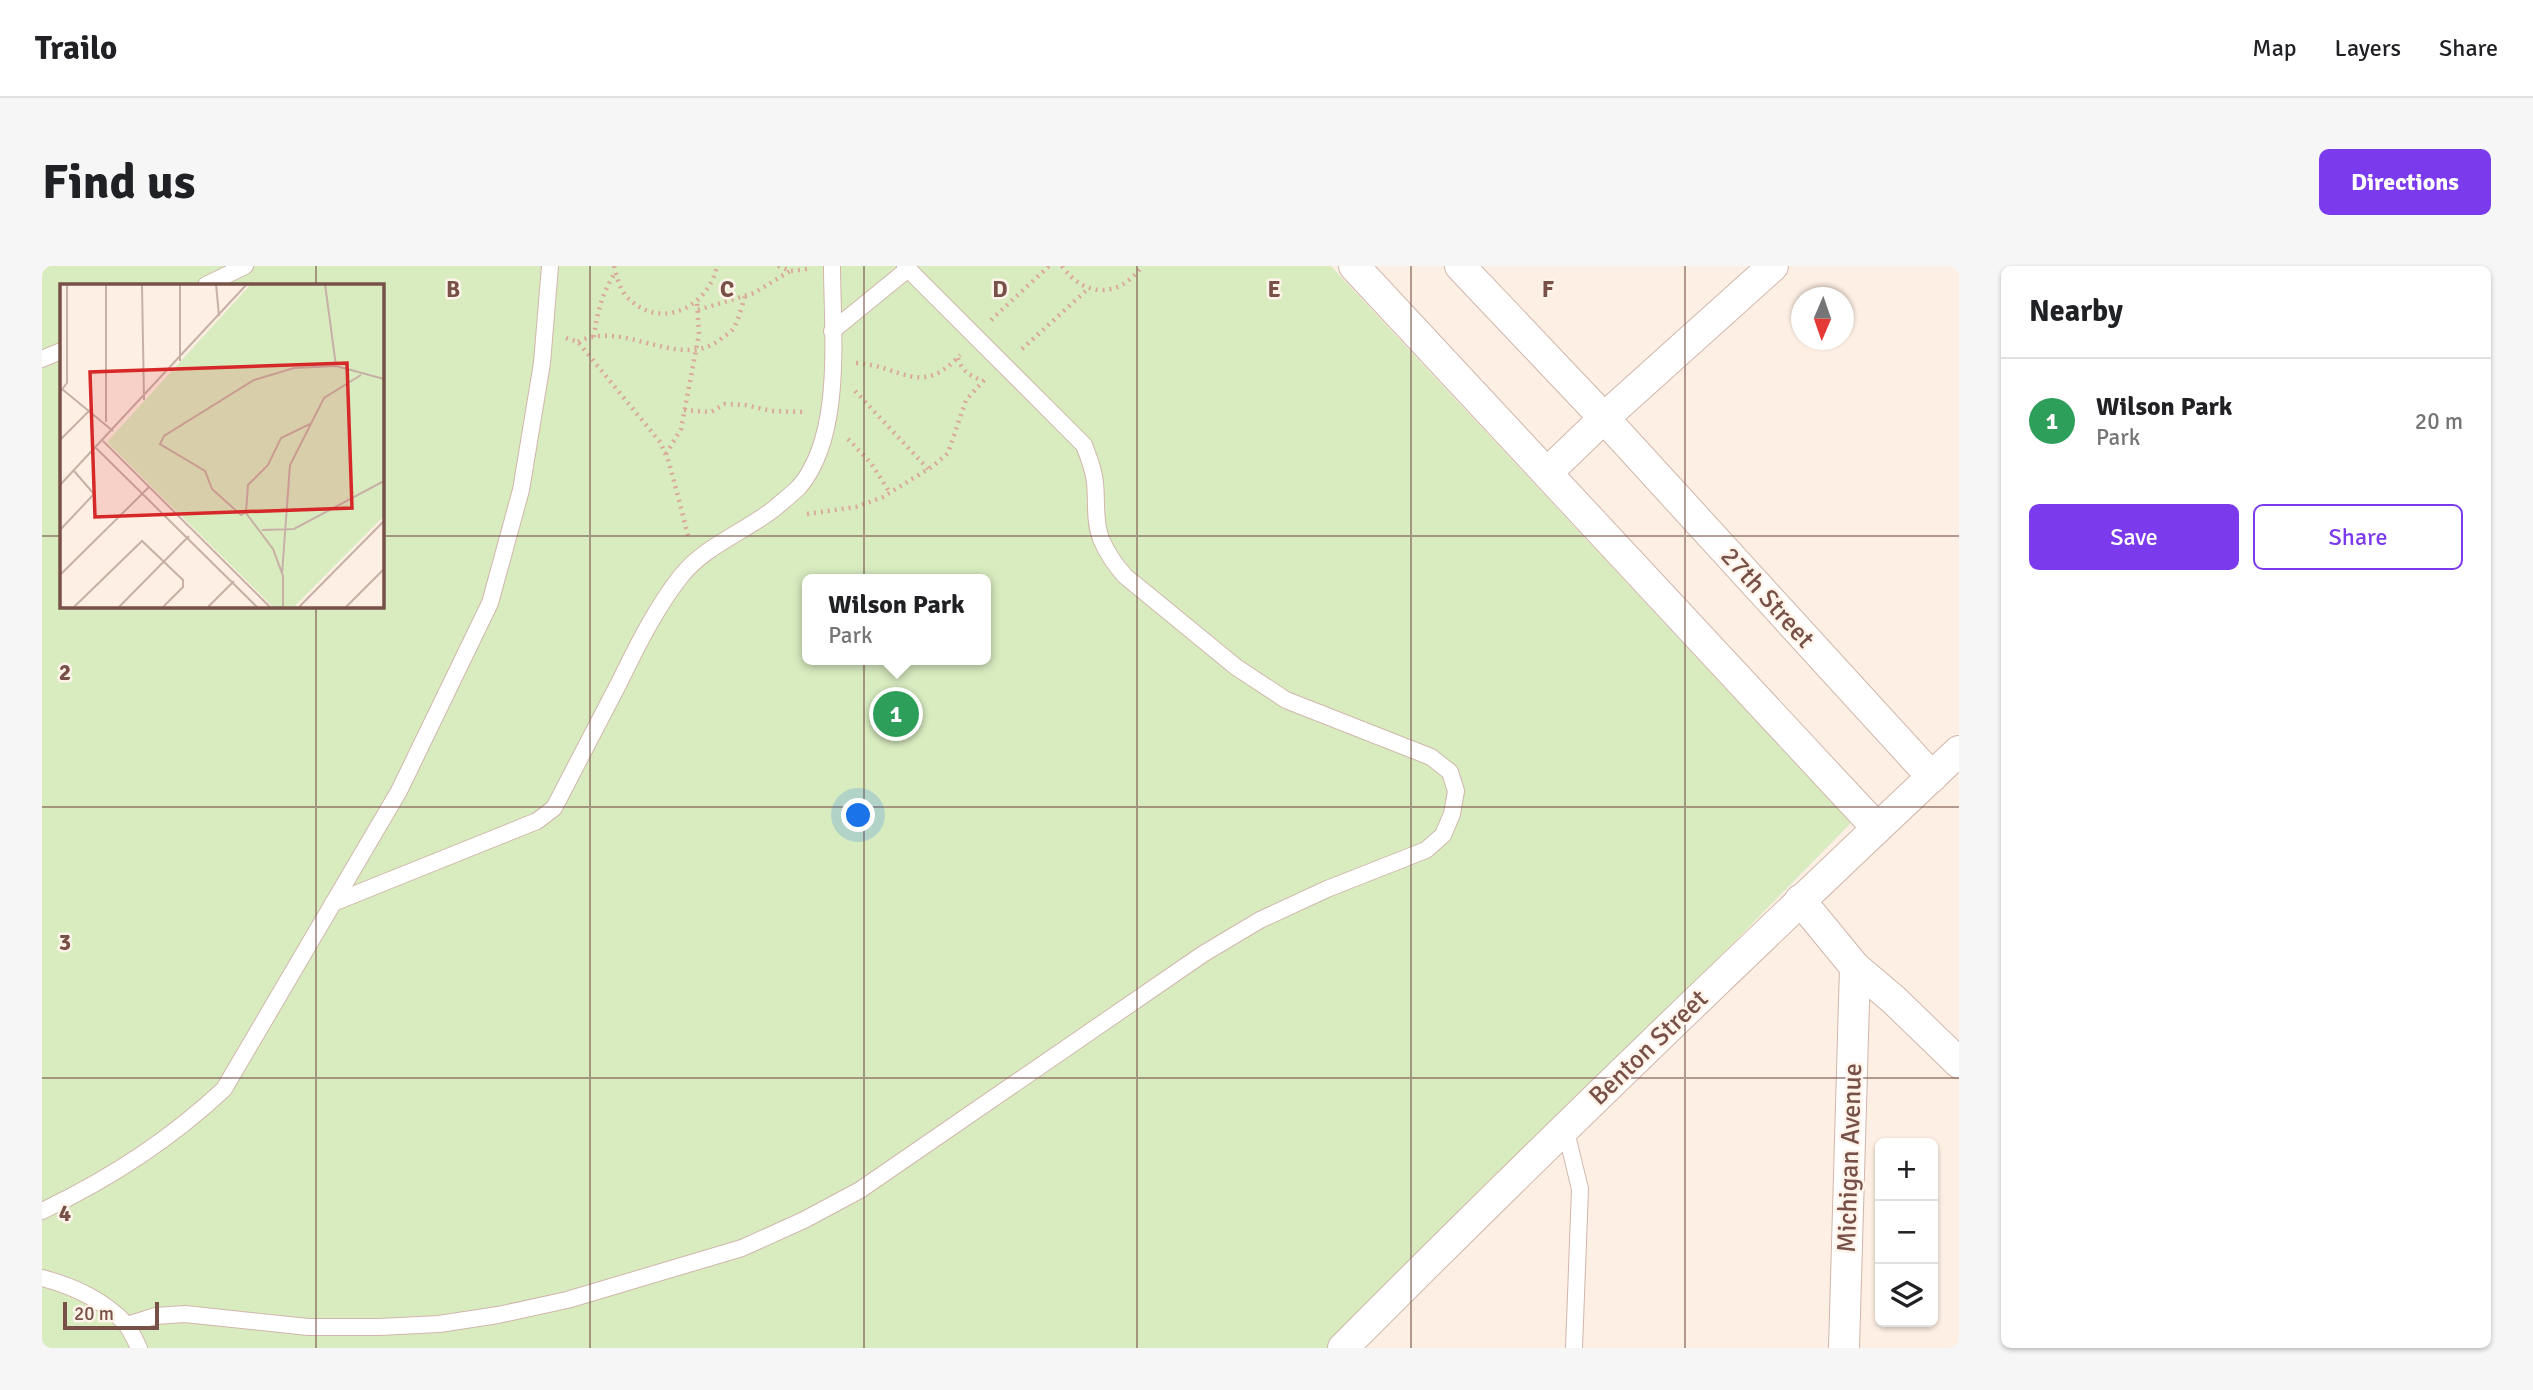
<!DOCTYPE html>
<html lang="en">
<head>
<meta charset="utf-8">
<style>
  body { margin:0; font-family:Signika,sans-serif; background:#f6f6f6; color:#202124 }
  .controls { position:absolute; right:21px; bottom:21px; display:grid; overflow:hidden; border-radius:10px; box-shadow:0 2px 5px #0004 }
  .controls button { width:63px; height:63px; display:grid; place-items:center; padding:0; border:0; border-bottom:2px solid #e0e0e0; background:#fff; color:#202124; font:35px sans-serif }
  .compass { position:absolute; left:1749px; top:21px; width:63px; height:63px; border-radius:50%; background:#fff; box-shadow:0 2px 5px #0004; rotate:182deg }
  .scale { position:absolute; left:21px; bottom:18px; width:96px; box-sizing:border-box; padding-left:7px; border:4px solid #775147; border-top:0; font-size:19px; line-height:24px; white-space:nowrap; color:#775147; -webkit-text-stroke:5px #fff3ea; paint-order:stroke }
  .you { position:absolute; left:817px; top:550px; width:24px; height:24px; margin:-18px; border:5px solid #fff; border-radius:50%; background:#1a73e8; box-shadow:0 0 0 10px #1a73e833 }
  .badge { display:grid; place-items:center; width:46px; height:46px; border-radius:50%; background:#7c3aed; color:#fff; font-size:23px; font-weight:700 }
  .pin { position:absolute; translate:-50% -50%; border:4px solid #fff; box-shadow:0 2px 7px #0006 }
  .popup { position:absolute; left:760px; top:308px; width:189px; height:91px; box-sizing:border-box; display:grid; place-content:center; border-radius:10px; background:#fff; filter:drop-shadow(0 2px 5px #0005); font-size:23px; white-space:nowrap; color:#757577 }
  .popup b { font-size:26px; color:#202124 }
  .popup::after { content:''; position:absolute; left:50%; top:100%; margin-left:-14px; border:14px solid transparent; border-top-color:#fff }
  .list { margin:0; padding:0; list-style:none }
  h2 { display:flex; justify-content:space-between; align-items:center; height:91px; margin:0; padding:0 28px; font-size:30px }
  h2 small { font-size:23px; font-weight:400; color:#757577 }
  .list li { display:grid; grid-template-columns:46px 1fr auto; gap:21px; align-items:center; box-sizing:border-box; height:126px; padding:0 28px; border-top:2px solid #e0e0e0 }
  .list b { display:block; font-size:26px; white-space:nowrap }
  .list p { margin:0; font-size:23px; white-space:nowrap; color:#757577 }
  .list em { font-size:23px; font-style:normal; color:#757577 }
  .actions { display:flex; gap:14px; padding:21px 28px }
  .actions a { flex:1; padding:16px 0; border:2px solid #7c3aed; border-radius:10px; text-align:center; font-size:24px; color:#7c3aed }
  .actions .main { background:#7c3aed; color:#fff }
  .icon { flex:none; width:38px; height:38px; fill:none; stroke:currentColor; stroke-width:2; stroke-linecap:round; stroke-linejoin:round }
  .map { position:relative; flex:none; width:1917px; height:1082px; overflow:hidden; border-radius:10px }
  header { display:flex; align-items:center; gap:42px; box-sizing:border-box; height:98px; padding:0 35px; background:#fff; border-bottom:2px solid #e0e0e0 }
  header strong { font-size:33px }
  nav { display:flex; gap:38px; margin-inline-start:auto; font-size:24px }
  .intro { display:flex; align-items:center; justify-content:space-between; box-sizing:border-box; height:168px; padding:0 42px }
  h1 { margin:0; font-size:49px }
  .button { padding:18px 32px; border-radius:10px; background:#7c3aed; color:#fff; font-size:24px; font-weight:700 }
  main { display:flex; gap:42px; padding:0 42px }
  aside { flex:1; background:#fff; border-radius:10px; box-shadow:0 2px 5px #0004 }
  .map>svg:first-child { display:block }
  .green { fill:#d9ecc0; fill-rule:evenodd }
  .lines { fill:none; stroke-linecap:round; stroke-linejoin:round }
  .lane-casing { stroke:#d1b6ab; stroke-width:18 }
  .street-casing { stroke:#d1b6ab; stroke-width:32 }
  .path { stroke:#d9aa9c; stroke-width:4.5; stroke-dasharray:2 5; stroke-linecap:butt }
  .lane { stroke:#fff; stroke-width:16 }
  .street { stroke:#fff; stroke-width:30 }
  .grid { fill:none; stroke:#775147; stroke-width:2; stroke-opacity:0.55 }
  .labels { text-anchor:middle; stroke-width:5; stroke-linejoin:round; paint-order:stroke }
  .street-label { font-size:26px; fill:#775147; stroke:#fff3ea }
  .inset-road { fill:none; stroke:#c7b0a5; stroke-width:2 }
  .view { fill:#d62828; fill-opacity:0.15; stroke:#d62828; stroke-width:3.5 }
  .inset-edge { fill:none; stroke:#775147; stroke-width:3.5 }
  .grid-label { font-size:23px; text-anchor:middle; font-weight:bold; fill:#775147; stroke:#fff3ea; stroke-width:5; stroke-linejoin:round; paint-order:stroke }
</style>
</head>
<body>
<header>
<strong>Trailo</strong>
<nav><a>Map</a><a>Layers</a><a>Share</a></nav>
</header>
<div class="intro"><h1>Find us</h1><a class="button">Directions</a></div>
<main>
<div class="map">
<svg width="1917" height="1082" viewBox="0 0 1917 1082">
  <rect width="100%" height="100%" fill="#fdefe3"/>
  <path class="green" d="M0 0H1289L1809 557 1293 1082H0ZM19 19H340V340H19ZM765 313H943V394H765Z"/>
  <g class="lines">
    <defs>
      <g id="lane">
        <path d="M164 19 203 0"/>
        <path d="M790 65 866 3"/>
        <path d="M0 93 19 85"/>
        <path d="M291 637 495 555 512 542C534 499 556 457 578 415 596 378 614 342 639 310 664 279 703 266 733 242 741 235 750 228 757 221 802 169 790 64 790 0"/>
        <path d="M1523 861 1538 923 1532 1082"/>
        <path d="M0 945C65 914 130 872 182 823L357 525 448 337 479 224 500 97 508 0"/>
        <path d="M0 1012C31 1020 61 1034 83 1057 89 1064 93 1074 97 1082"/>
        <path d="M85 1059 113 1050 143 1048 266 1061H337L397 1058 456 1049 525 1034 700 982 762 954 818 924 1161 688 1218 654 1285 623 1384 584 1401 569 1410 548 1414 525 1408 506 1389 491 1244 434 1194 401 1083 310C1073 299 1065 287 1059 273 1052 255 1055 235 1053 217 1052 204 1047 192 1042 179L863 0"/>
      </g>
      <g id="street">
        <path d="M1312 0 1835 562"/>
        <path d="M1418 0 1562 152 1890 511"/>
        <path d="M1506 206 1562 152 1731 0"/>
        <path d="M1758 634 1813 701 1852 734 1917 797"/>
        <path d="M1301 1082C1503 879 1709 681 1917 485"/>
        <path d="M1802 1082 1813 701"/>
      </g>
    </defs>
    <use href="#lane" class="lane-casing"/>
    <use href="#street" class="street-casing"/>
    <g class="path">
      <path d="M572 0C575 11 577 21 584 30 617 66 666 42 675 0"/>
      <path d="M736 0 748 5 766 3"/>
      <path d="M1020 0C1042 32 1078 32 1100 0"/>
      <path d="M656 44 712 27 748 5"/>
      <path d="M949 54 1007 0"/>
      <path d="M552 71C555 46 560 28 573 7"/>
      <path d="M524 72 536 76 618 176 627 196 647 273"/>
      <path d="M536 76C581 52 639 107 680 72 684 69 690 66 692 61 697 52 700 40 703 30"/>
      <path d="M980 83 1047 22"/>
      <path d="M916 92C920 106 929 110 941 115"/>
      <path d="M814 97C860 100 879 132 918 89"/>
      <path d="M813 125 886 203"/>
      <path d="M642 144 669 146 683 138 703 139 730 145 764 146"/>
      <path d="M806 173 829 197 848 227"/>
      <path d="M624 188 639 163 657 68 655 36"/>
      <path d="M765 248 814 241 841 231 891 200 906 187 924 134 944 112"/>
    </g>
    <use href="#lane" class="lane"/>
    <use href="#street" class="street"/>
  </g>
  <path class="grid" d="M274 0V19M548 0V1082M822 0V1082M1095 0V1082M1369 0V1082M1643 0V1082M0 270H19M340 270H1917M274 340V1082M0 541H1917M0 812H1917"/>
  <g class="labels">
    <g class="street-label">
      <text transform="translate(1726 331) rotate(48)" y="9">27th Street</text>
      <text transform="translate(1606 781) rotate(-44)" y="9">Benton Street</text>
      <text transform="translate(1807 892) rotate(-88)" y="9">Michigan Avenue</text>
    </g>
  </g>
  <g transform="translate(18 18)">
    <rect width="324" height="324" fill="#fdefe3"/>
    <path d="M191 0H324V232L234 323H213L47 158Z" fill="#d9ecc0"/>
    <path class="inset-road" d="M46 0V138M82 0 84 116M120 0V77M156 0 159 32M265 0 276 82 324 95M2 105 53 147M0 108 7 99V0M250 140 221 154 208 181 188 201 186 228 181 231 152 205 145 187 100 160 104 152 194 96 234 84 276 82M0 156 31 125M43 157 210 323M36 164 197 323M0 201 187 0M186 229 213 265 223 292V323M0 246 34 210 14 187M202 246 234 245 324 197M222 290 230 181 264 114 301 91M0 291 89 203M14 323 82 257 123 296V303L103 323M59 323 129 252M148 323 174 297M239 323 324 237M286 323 324 285"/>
    <path class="view" d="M287 79 292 224 35 233 30 88Z"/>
    <rect width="324" height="324" class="inset-edge"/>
  </g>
  <g class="grid-label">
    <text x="411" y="31">B</text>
    <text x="685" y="31">C</text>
    <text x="958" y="31">D</text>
    <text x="1232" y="31">E</text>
    <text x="1506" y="31">F</text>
    <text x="23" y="414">2</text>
    <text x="23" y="684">3</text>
    <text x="23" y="955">4</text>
  </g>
</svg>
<div class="controls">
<button>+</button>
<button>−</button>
<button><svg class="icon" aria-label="layers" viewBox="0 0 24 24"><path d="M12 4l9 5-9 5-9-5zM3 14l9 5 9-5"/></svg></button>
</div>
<svg class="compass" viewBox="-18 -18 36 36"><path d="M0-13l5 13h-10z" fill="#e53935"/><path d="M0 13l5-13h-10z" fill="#757577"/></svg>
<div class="scale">20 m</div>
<div class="you"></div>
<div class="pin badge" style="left:854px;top:448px;background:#2e9e5b">1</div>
<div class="popup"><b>Wilson Park</b>Park</div>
</div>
<aside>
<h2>Nearby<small></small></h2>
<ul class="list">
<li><span class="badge" style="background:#2e9e5b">1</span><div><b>Wilson Park</b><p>Park</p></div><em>20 m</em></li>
</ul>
<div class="actions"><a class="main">Save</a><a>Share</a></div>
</aside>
</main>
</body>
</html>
